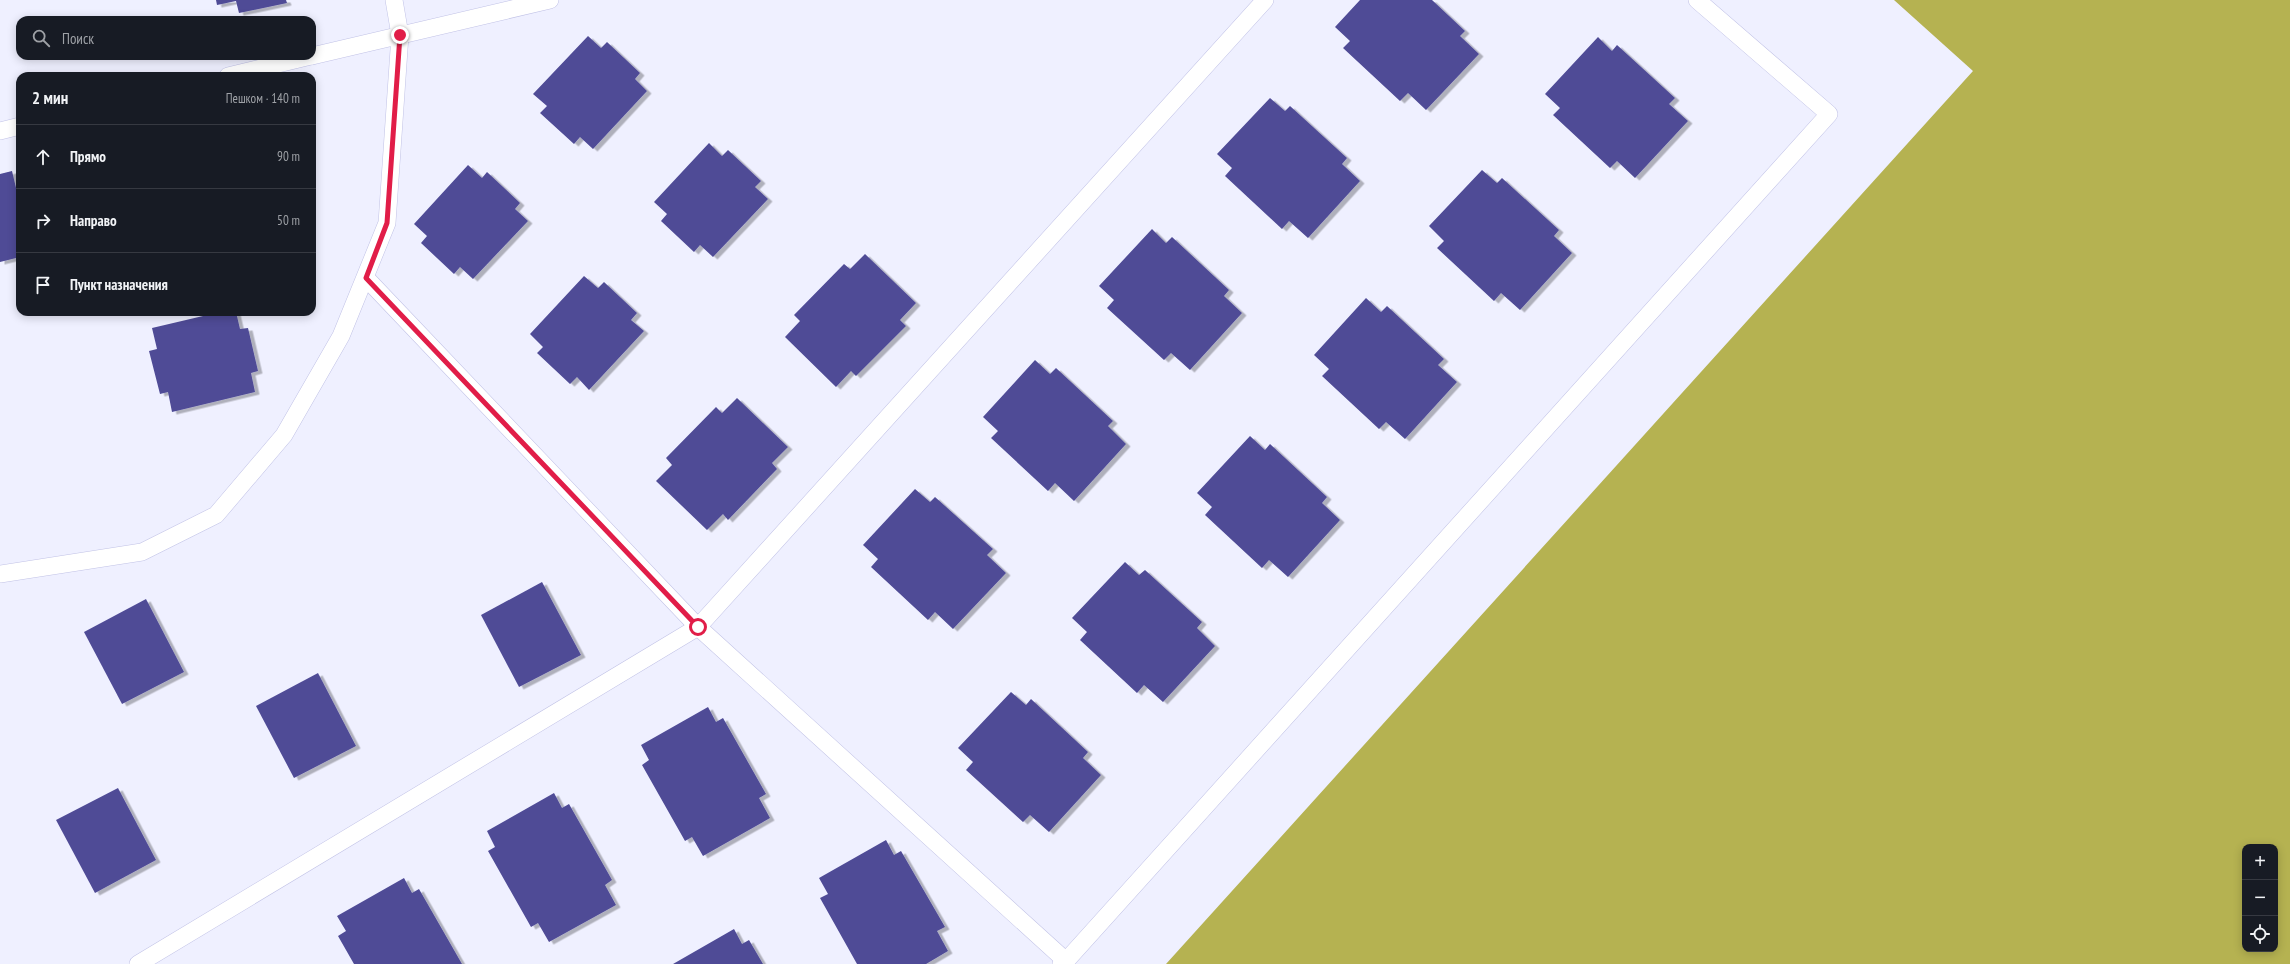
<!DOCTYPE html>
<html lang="ru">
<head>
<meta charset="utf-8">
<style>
  body { margin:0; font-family:"PT Sans Narrow",sans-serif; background:#242831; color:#f1f3f6 }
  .controls { position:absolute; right:12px; bottom:12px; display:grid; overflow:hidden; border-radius:8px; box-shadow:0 2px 10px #0003 }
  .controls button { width:36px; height:36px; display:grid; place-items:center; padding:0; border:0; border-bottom:1px solid #363941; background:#171b24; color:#f1f3f6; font:20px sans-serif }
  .stop { position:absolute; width:12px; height:12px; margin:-9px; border:3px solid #e11d48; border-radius:50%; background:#fff }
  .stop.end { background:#e11d48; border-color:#fff; box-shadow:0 1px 4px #0008 }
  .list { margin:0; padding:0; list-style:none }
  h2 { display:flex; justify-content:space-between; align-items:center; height:52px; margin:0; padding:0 16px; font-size:17px }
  h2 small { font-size:13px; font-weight:400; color:#9ea1a6 }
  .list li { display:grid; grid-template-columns:26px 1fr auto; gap:12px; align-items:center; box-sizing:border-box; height:64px; padding:0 16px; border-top:1px solid #363941 }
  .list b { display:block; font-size:15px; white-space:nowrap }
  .list em { font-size:13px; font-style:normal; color:#9ea1a6 }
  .icon { flex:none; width:22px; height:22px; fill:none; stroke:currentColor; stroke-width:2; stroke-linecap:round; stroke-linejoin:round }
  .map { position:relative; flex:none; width:2290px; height:964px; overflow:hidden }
  .search { position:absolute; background:#171b24; box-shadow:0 2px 10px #0003; left:16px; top:16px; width:300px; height:44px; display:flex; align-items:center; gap:10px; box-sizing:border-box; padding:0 14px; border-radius:12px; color:#9ea1a6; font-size:15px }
  .panel { position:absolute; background:#171b24; box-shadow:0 2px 10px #0003; left:16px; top:72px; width:300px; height:244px; border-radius:12px }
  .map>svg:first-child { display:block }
  .forest { fill:#b5b251; fill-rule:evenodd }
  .building { fill:#4f4b96; filter:url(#shadow) }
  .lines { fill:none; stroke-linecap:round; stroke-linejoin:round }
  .service-casing { stroke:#c1c2e6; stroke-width:18 }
  .service { stroke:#fff; stroke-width:17 }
  .route { stroke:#e11d48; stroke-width:5 }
</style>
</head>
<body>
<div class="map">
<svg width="2290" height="964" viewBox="0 0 2290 964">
  <defs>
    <filter id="shadow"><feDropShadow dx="4.5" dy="2.5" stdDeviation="0" flood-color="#0004"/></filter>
  </defs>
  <rect width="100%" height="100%" fill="#eff0ff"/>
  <path class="forest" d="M1894 0H2290V964H1166L1973 71ZM2245 847H2275V949H2245Z"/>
  <g class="building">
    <path d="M216 0H286L287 3 239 13 236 1 217 5Z"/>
    <path d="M1360 0H1432L1465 31 1460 36 1479 54 1426 110 1408 93 1400 101 1343 48 1350 41 1335 27Z"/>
    <path d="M588 36 601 48 607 42 640 73 635 79 647 91 593 149 580 137 574 144 540 113 547 106 533 94Z"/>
    <path d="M1598 37 1612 51 1617 45 1675 98 1669 104 1688 121 1635 178 1617 161 1610 168 1553 115 1560 108 1545 94Z"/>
    <path d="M1270 98 1285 111 1290 106 1347 158 1342 164 1360 181 1308 238 1289 221 1282 229 1225 176 1232 168 1217 154Z"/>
    <path d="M709 143 722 156 728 150 761 181 755 187 768 199 713 257 700 245 694 252 661 221 667 214 654 202Z"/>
    <path d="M468 165 482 178 487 172 520 203 515 209 528 221 473 279 460 267 454 274 421 243 427 236 414 224Z"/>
    <path d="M1482 170 1497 183 1502 178 1559 230 1554 236 1572 253 1520 310 1501 293 1494 301 1437 248 1444 241 1429 226Z"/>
    <path d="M12 171 17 192H20V257L0 262V174Z"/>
    <path d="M1152 229 1166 243 1172 237 1229 290 1224 296 1242 313 1190 370 1171 353 1164 360 1107 308 1114 300 1099 286Z"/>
    <path d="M865 254 916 303 900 320 906 326 856 376 851 371 836 387 785 337 800 321 794 315 844 264 850 269Z"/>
    <path d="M584 276 598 288 604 282 637 313 631 320 644 331 589 390 577 377 570 384 537 353 543 347 530 334Z"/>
    <path d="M1366 298 1381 312 1387 306 1444 359 1438 365 1457 382 1405 439 1386 422 1379 429 1322 376 1329 369 1314 355Z"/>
    <path d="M220 312H236L240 329 248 328 258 371 251 373 255 392 172 412 168 392 160 394 149 351 157 349 152 328Z"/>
    <path d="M1035 360 1050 374 1056 368 1113 421 1108 426 1126 444 1074 501 1055 483 1048 491 991 438 998 431 983 417Z"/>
    <path d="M737 398 788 447 772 463 777 469 728 520 723 514 707 530 656 481 672 465 666 458 716 407 722 413Z"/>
    <path d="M1250 436 1265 450 1270 444 1327 497 1322 503 1340 520 1288 577 1269 560 1262 568 1205 515 1212 507 1197 493Z"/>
    <path d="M915 489 930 502 935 497 993 549 987 555 1006 573 953 629 935 612 928 620 871 567 878 559 863 545Z"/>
    <path d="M1125 562 1139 575 1145 570 1202 622 1197 628 1215 646 1163 702 1144 685 1137 693 1080 640 1087 632 1072 618Z"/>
    <path d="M542 582 581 655 519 687 481 615Z"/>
    <path d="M146 599 184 672 122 704 84 632Z"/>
    <path d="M318 673 356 746 294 778 256 706Z"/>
    <path d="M1011 692 1026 705 1031 699 1088 752 1083 758 1101 775 1049 832 1030 815 1023 822 966 770 973 762 958 748Z"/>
    <path d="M708 707 716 722 723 718 766 794 759 798 770 818 703 856 692 837 685 841 642 765 649 760 641 745Z"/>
    <path d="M118 788 156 860 95 893 56 820Z"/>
    <path d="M554 793 562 808 569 804 612 880 605 885 616 905 549 942 538 923 531 927 488 851 495 847 487 831Z"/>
    <path d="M886 840 894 855 901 851 945 927 937 931 948 951 926 964H857L820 898 828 894 819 878Z"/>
    <path d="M404 878 412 893 419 889 462 964H354L338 936 346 931 337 916Z"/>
    <path d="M734 929 742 944 749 940 763 964H673Z"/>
  </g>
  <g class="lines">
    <defs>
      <g id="service">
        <path d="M312 56 550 0"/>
        <path d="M228 76 311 56"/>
        <path d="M0 131 20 126"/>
        <path d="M366 278 698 627 1066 961"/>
        <path d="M0 574 142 552 216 515 284 435 341 336 387 223 400 35 394 0"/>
        <path d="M138 964 698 627 1265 0"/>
        <path d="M1061 964 1066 961 1829 114 1697 0"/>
      </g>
    </defs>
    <use href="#service" class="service-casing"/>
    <use href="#service" class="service"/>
  </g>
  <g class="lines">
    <path class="route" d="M400 35 387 223 366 278 698 627"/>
  </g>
</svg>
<div class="controls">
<button>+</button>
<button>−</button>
<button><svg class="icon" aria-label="locate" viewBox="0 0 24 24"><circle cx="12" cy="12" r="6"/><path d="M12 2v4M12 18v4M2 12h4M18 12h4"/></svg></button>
</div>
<div class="stop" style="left:698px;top:627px"></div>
<div class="stop end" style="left:400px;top:35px"></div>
<div class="search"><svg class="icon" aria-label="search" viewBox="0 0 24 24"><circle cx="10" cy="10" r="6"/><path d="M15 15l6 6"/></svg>Поиск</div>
<section class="panel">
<h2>2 мин<small>Пешком · 140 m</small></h2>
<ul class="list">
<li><svg class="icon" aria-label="ahead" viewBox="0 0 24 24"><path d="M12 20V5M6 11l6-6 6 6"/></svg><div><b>Прямо</b></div><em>90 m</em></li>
<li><svg class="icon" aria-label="right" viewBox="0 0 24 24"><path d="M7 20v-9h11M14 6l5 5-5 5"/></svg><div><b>Направо</b></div><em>50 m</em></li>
<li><svg class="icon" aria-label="arrive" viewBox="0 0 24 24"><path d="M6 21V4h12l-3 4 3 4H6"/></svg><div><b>Пункт назначения</b></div></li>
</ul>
</section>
</div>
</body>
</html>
